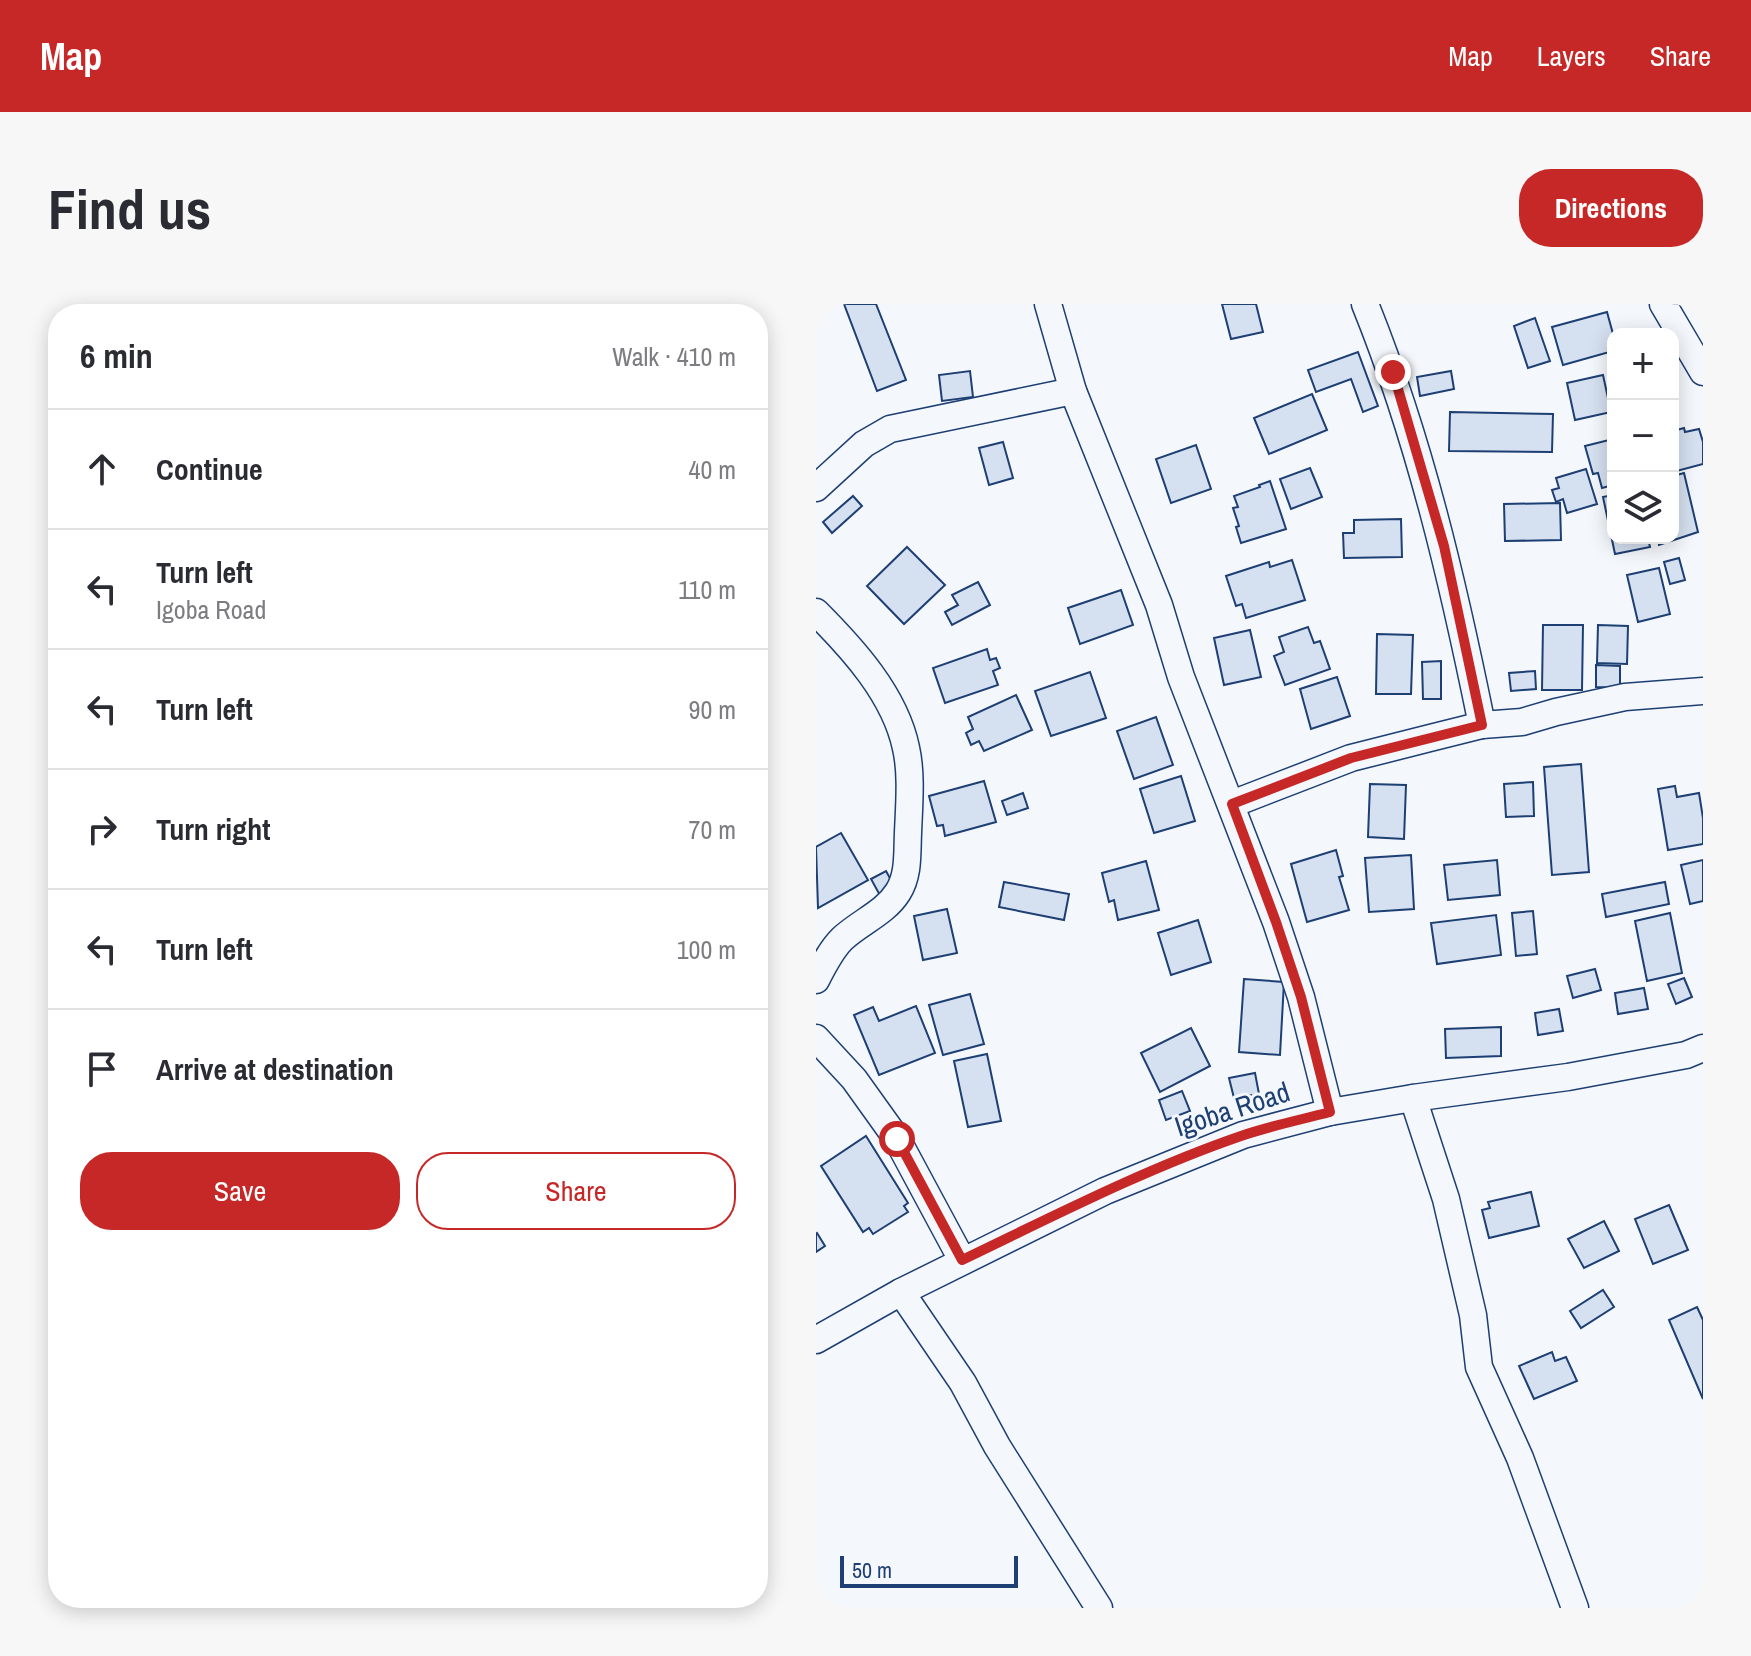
<!DOCTYPE html>
<html lang="en">
<head>
<meta charset="utf-8">
<style>
  body { margin:0; font-family:"Archivo Narrow",sans-serif; background:#f7f7f7; color:#2b2b33 }
  .controls { position:absolute; right:24px; top:24px; display:grid; overflow:hidden; border-radius:16px; box-shadow:0 4px 20px #0003 }
  .controls button { width:72px; height:72px; display:grid; place-items:center; padding:0; border:0; border-bottom:2px solid #e1e1e2; background:#fff; color:#2b2b33; font:40px sans-serif }
  .scale { position:absolute; left:24px; bottom:20px; width:178px; box-sizing:border-box; padding-left:8px; border:4px solid #1d3f73; border-top:0; font-size:22px; line-height:28px; white-space:nowrap; color:#1d3f73; -webkit-text-stroke:6px #f4f7fb; paint-order:stroke }
  .stop { position:absolute; width:24px; height:24px; margin:-18px; border:6px solid #c62828; border-radius:50%; background:#fff }
  .stop.end { background:#c62828; border-color:#fff; box-shadow:0 2px 8px #0008 }
  .list { margin:0; padding:0; list-style:none }
  h2 { display:flex; justify-content:space-between; align-items:center; height:104px; margin:0; padding:0 32px; font-size:34px }
  h2 small { font-size:26px; font-weight:400; color:#7c7c81 }
  .list li { display:grid; grid-template-columns:52px 1fr auto; gap:24px; align-items:center; box-sizing:border-box; height:120px; padding:0 32px; border-top:2px solid #e1e1e2 }
  .list b { display:block; font-size:30px; white-space:nowrap }
  .list p { margin:0; font-size:26px; white-space:nowrap; color:#7c7c81 }
  .list em { font-size:26px; font-style:normal; color:#7c7c81 }
  .actions { display:flex; gap:16px; padding:24px 32px }
  .actions a { flex:1; padding:18px 0; border:2px solid #c62828; border-radius:32px; text-align:center; font-size:28px; color:#c62828 }
  .actions .main { background:#c62828; color:#fff }
  .icon { flex:none; width:44px; height:44px; fill:none; stroke:currentColor; stroke-width:2; stroke-linecap:round; stroke-linejoin:round }
  .map { position:relative; flex:none; width:887px; height:1304px; overflow:hidden; border-radius:32px }
  header { display:flex; align-items:center; gap:48px; box-sizing:border-box; height:112px; padding:0 40px; background:#c62828; color:#fff }
  header strong { font-size:38px }
  nav { display:flex; gap:44px; margin-inline-start:auto; font-size:28px }
  .intro { display:flex; align-items:center; justify-content:space-between; box-sizing:border-box; height:192px; padding:0 48px }
  h1 { margin:0; font-size:56px }
  .button { padding:20px 36px; border-radius:32px; background:#c62828; color:#fff; font-size:28px; font-weight:700 }
  main { display:flex; gap:48px; padding:0 48px }
  aside { flex:1; background:#fff; border-radius:32px; box-shadow:0 4px 20px #0003 }
  .map>svg:first-child { display:block }
  .building { fill:#d5e0f0; stroke:#1d3f73; stroke-width:2 }
  .lines { fill:none; stroke-linecap:round; stroke-linejoin:round }
  .minor-casing { stroke:#1d3f73; stroke-width:29 }
  .minor { stroke:#f4f7fb; stroke-width:26 }
  .route { stroke:#c62828; stroke-width:10 }
  .labels { text-anchor:middle; stroke-width:6; stroke-linejoin:round; paint-order:stroke }
  .street-label { font-size:28px; fill:#1d3f73; stroke:#f4f7fb }
</style>
</head>
<body>
<header>
<strong>Map</strong>
<nav><a>Map</a><a>Layers</a><a>Share</a></nav>
</header>
<div class="intro"><h1>Find us</h1><a class="button">Directions</a></div>
<main>
<aside>
<h2>6 min<small>Walk · 410 m</small></h2>
<ul class="list">
<li><svg class="icon" aria-label="ahead" viewBox="0 0 24 24"><path d="M12 20V5M6 11l6-6 6 6"/></svg><div><b>Continue</b></div><em>40 m</em></li>
<li><svg class="icon" aria-label="left" viewBox="0 0 24 24"><path d="M17 20v-9H6M10 6l-5 5 5 5"/></svg><div><b>Turn left</b><p>Igoba Road</p></div><em>110 m</em></li>
<li><svg class="icon" aria-label="left" viewBox="0 0 24 24"><path d="M17 20v-9H6M10 6l-5 5 5 5"/></svg><div><b>Turn left</b></div><em>90 m</em></li>
<li><svg class="icon" aria-label="right" viewBox="0 0 24 24"><path d="M7 20v-9h11M14 6l5 5-5 5"/></svg><div><b>Turn right</b></div><em>70 m</em></li>
<li><svg class="icon" aria-label="left" viewBox="0 0 24 24"><path d="M17 20v-9H6M10 6l-5 5 5 5"/></svg><div><b>Turn left</b></div><em>100 m</em></li>
<li><svg class="icon" aria-label="arrive" viewBox="0 0 24 24"><path d="M6 21V4h12l-3 4 3 4H6"/></svg><div><b>Arrive at destination</b></div></li>
</ul>
<div class="actions"><a class="main">Save</a><a>Share</a></div>
</aside>
<div class="map">
<svg width="887" height="1304" viewBox="0 0 887 1304">
  <rect width="100%" height="100%" fill="#f4f7fb"/>
  <g class="building">
    <path d="M28 0H60L90 76 61 87Z"/>
    <path d="M406 0H440L447 28 415 35Z"/>
    <path d="M791 8 797 30V47L747 61 736 23Z"/>
    <path d="M719 14 734 57 712 64 698 22Z"/>
    <path d="M542 48 562 102 547 108 535 75 500 88 492 66Z"/>
    <path d="M154 67 157 93 126 97 123 71Z"/>
    <path d="M635 67 638 85 604 92 601 73Z"/>
    <path d="M787 71 795 108 759 116 751 79Z"/>
    <path d="M496 90 511 126 453 150 438 114Z"/>
    <path d="M634 108 737 110 736 148 633 147Z"/>
    <path d="M868 124 869 128 883 125 887 138V160L857 168V127Z"/>
    <path d="M797 135V181L786 184 782 169 777 170 769 142Z"/>
    <path d="M187 138 197 174 173 181 163 144Z"/>
    <path d="M380 141 395 185 355 199 340 155Z"/>
    <path d="M494 164 506 193 475 205 464 175Z"/>
    <path d="M770 165 781 200 751 209 747 195 740 198 736 186 743 184 740 174Z"/>
    <path d="M868 169 882 228 843 241 842 234H857V172Z"/>
    <path d="M454 177 470 225 425 239 420 223 423 222 417 204 422 203 418 192 444 183 443 181Z"/>
    <path d="M797 191V234H832L834 243 799 250 787 193Z"/>
    <path d="M37 192 46 202 16 229 7 218Z"/>
    <path d="M744 199 745 236 689 237 688 200Z"/>
    <path d="M585 215 586 253 528 254 527 229H538V216Z"/>
    <path d="M91 243 129 281 88 320 51 282Z"/>
    <path d="M863 254 869 276 854 280 848 258Z"/>
    <path d="M476 256 489 296 430 314 426 300 420 302 410 272 453 258 454 263Z"/>
    <path d="M843 264 854 310 822 318 811 271Z"/>
    <path d="M162 278 174 301 136 321 129 308 142 301 136 291Z"/>
    <path d="M305 286 317 321 264 340 252 304Z"/>
    <path d="M727 321H767L766 386H726Z"/>
    <path d="M782 321 812 322 811 360 781 359Z"/>
    <path d="M492 323 498 339 504 337 514 365 469 381 458 352 468 348 463 333Z"/>
    <path d="M434 326 445 373 408 381 398 334Z"/>
    <path d="M561 330 597 331 595 390H560Z"/>
    <path d="M171 345 174 356 180 354 184 364 177 367 182 381 129 399 117 364Z"/>
    <path d="M625 357V395H607L606 358Z"/>
    <path d="M780 361 804 362V384L780 383Z"/>
    <path d="M719 367 720 385 695 387 693 369Z"/>
    <path d="M274 368 290 414 235 432 219 387Z"/>
    <path d="M521 373 534 412 495 425 484 385Z"/>
    <path d="M200 391 216 426 168 447 163 437 155 441 150 429 157 425 152 413Z"/>
    <path d="M340 413 357 461 318 475 301 427Z"/>
    <path d="M765 460 773 568 736 571 728 463Z"/>
    <path d="M365 472 379 517 338 529 324 485Z"/>
    <path d="M168 477 180 518 129 532 127 521 121 522 113 492Z"/>
    <path d="M717 478 718 512 690 513 688 480Z"/>
    <path d="M554 480 590 481 588 535 552 533Z"/>
    <path d="M859 482 861 493 883 489 887 514V540L852 546 842 485Z"/>
    <path d="M207 489 212 504 191 511 186 497Z"/>
    <path d="M25 529 52 576 2 604 0 543Z"/>
    <path d="M520 546 527 572 523 573 533 606 491 618 475 560Z"/>
    <path d="M595 551 598 605 553 608 549 554Z"/>
    <path d="M681 556 684 591 632 596 628 561Z"/>
    <path d="M887 556V597L874 600 865 561Z"/>
    <path d="M330 557 343 606 302 616 298 596 293 598 286 569Z"/>
    <path d="M70 567 81 587 66 595 55 575Z"/>
    <path d="M188 578 253 590 248 616 183 603Z"/>
    <path d="M849 578 853 600 790 613 786 590Z"/>
    <path d="M131 605 141 649 107 656 98 612Z"/>
    <path d="M717 607 721 650 700 652 696 609Z"/>
    <path d="M854 609 866 669 831 677 819 617Z"/>
    <path d="M680 611 685 651 621 660 615 619Z"/>
    <path d="M382 616 395 658 355 671 342 629Z"/>
    <path d="M779 665 785 686 757 694 751 672Z"/>
    <path d="M868 674 876 693 860 700 852 680Z"/>
    <path d="M428 675 468 678 464 751 423 748Z"/>
    <path d="M828 684 832 705 802 710 799 689Z"/>
    <path d="M154 690 168 740 127 751 113 701Z"/>
    <path d="M100 702 119 749 63 771 38 711 57 703 63 717Z"/>
    <path d="M743 705 747 727 722 731 719 709Z"/>
    <path d="M685 723V752L630 754 629 725Z"/>
    <path d="M375 724 394 762 344 788 325 749Z"/>
    <path d="M171 750 185 817 152 823 138 757Z"/>
    <path d="M439 769 443 790 418 794 413 774Z"/>
    <path d="M366 787 374 807 350 816 343 796Z"/>
    <path d="M50 832 92 899 88 902 92 908 57 930 53 924 47 928 5 862Z"/>
    <path d="M715 888 723 922 673 934 666 906 674 904 672 898Z"/>
    <path d="M853 901 872 946 837 960 819 915Z"/>
    <path d="M788 917 803 947 768 964 752 935Z"/>
    <path d="M1 929 9 942 0 948V930Z"/>
    <path d="M787 986 798 1003 765 1024 754 1007Z"/>
    <path d="M881 1003 887 1016V1095L853 1016Z"/>
    <path d="M736 1048 739 1057 750 1053 761 1077 718 1095 703 1062Z"/>
  </g>
  <g class="lines">
    <defs>
      <g id="minor">
        <path d="M232 0 257 87 343 301 365 373 460 618 485 693 514 808"/>
        <path d="M549 0C604 136 637 278 666 421"/>
        <path d="M847 0 887 68"/>
        <path d="M0 184 48 140 74 125 257 87"/>
        <path d="M0 308C37 345 79 391 90 444 96 470 93 502 92 529 91 549 93 571 82 588 69 609 44 618 26 635 15 646 7 662 0 676"/>
        <path d="M416 500 535 454 614 434 666 421 706 418 740 408 809 393 887 387"/>
        <path d="M0 734 38 775 81 835 146 956"/>
        <path d="M597 794 630 895 657 1011 663 1063 704 1154 759 1304"/>
        <path d="M85 988 147 1079 181 1142 283 1304"/>
        <path d="M0 1036 85 988 289 887 427 831 514 808 597 794 752 773 870 751 887 744"/>
      </g>
    </defs>
    <use href="#minor" class="minor-casing"/>
    <use href="#minor" class="minor"/>
  </g>
  <g class="lines">
    <path class="route" d="M81 835 146 956C238 912 329 865 425 832 454 822 484 816 514 808L485 693 460 618 416 500 535 454 666 421 628 242 577 68"/>
  </g>
  <g class="labels">
    <g class="street-label">
      <text transform="translate(416 805) rotate(-18)" y="10">Igoba Road</text>
    </g>
  </g>
</svg>
<div class="controls">
<button>+</button>
<button>−</button>
<button><svg class="icon" aria-label="layers" viewBox="0 0 24 24"><path d="M12 4l9 5-9 5-9-5zM3 14l9 5 9-5"/></svg></button>
</div>
<div class="scale">50 m</div>
<div class="stop" style="left:81px;top:835px"></div>
<div class="stop end" style="left:577px;top:68px"></div>
</div>
</main>
</body>
</html>
